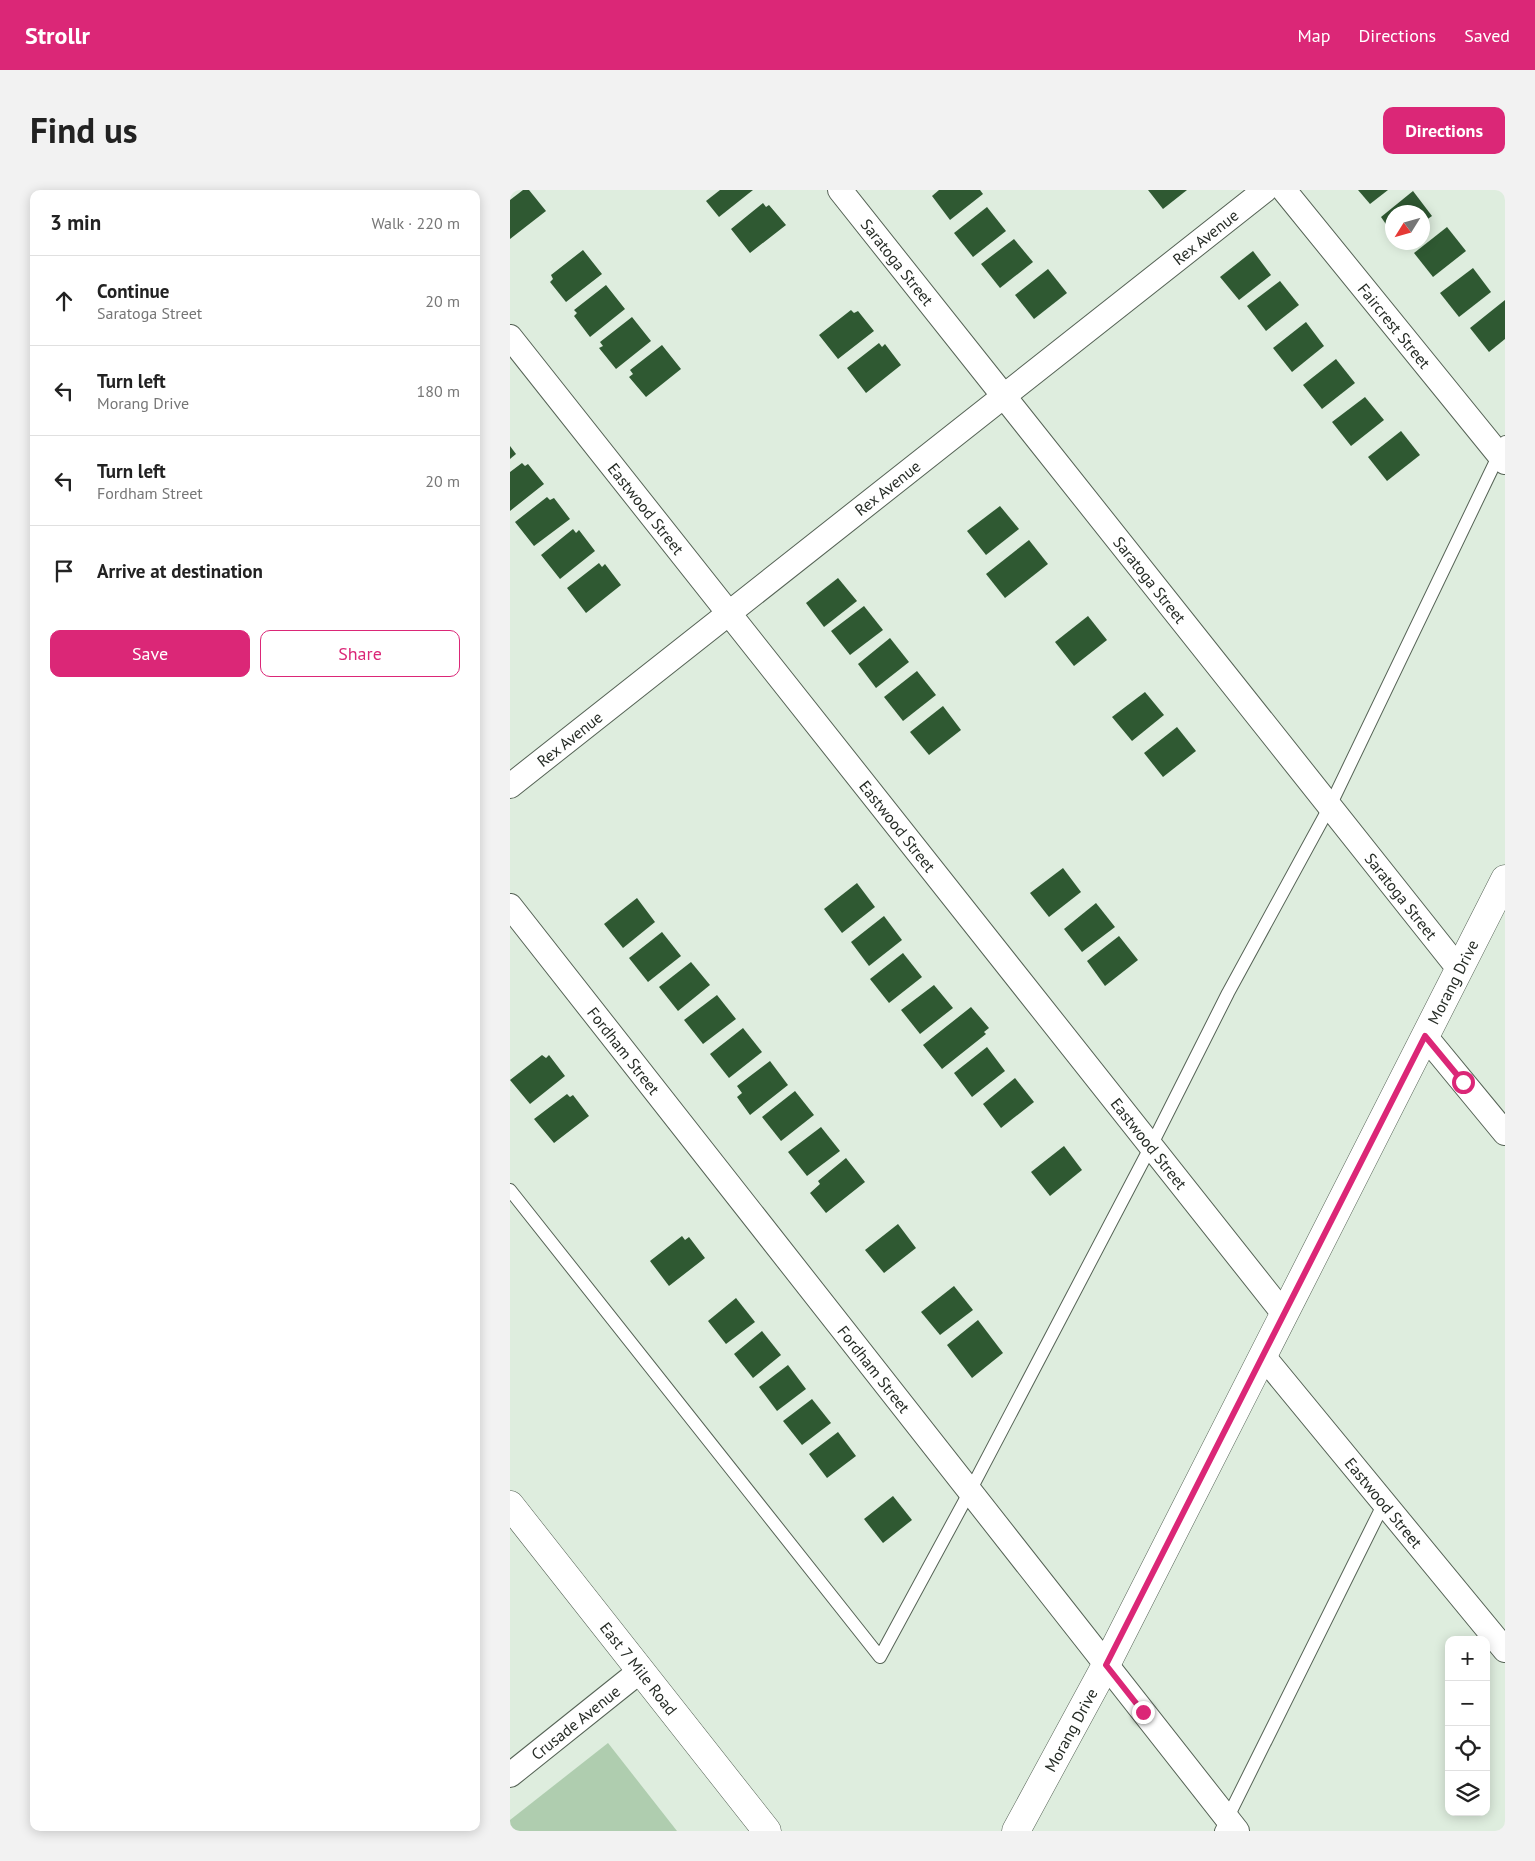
<!DOCTYPE html>
<html lang="en">
<head>
<meta charset="utf-8">
<style>
  body { margin:0; font-family:"PT Sans",sans-serif; background:#f2f2f2; color:#222 }
  .controls { position:absolute; right:15px; bottom:15px; display:grid; overflow:hidden; border-radius:10px; box-shadow:0 2px 12px #0003 }
  .controls button { width:45px; height:45px; display:grid; place-items:center; padding:0; border:0; border-bottom:1px solid #e0e0e0; background:#fff; color:#222; font:25px sans-serif }
  .compass { position:absolute; left:875px; top:15px; width:45px; height:45px; border-radius:50%; background:#fff; box-shadow:0 2px 12px #0003; rotate:233deg }
  .stop { position:absolute; width:15px; height:15px; margin:-11px; border:4px solid #db2777; border-radius:50%; background:#fff }
  .stop.end { background:#db2777; border-color:#fff; box-shadow:0 1px 5px #0008 }
  .list { margin:0; padding:0; list-style:none }
  h2 { display:flex; justify-content:space-between; align-items:center; height:65px; margin:0; padding:0 20px; font-size:21px }
  h2 small { font-size:16px; font-weight:400; color:#767676 }
  .list li { display:grid; grid-template-columns:32px 1fr auto; gap:15px; align-items:center; box-sizing:border-box; height:90px; padding:0 20px; border-top:1px solid #e0e0e0 }
  .list b { display:block; font-size:19px; white-space:nowrap }
  .list p { margin:0; font-size:16px; white-space:nowrap; color:#767676 }
  .list em { font-size:16px; font-style:normal; color:#767676 }
  .actions { display:flex; gap:10px; padding:15px 20px }
  .actions a { flex:1; padding:11px 0; border:1px solid #db2777; border-radius:10px; text-align:center; font-size:18px; color:#db2777 }
  .actions .main { background:#db2777; color:#fff }
  .icon { flex:none; width:28px; height:28px; fill:none; stroke:currentColor; stroke-width:2; stroke-linecap:round; stroke-linejoin:round }
  .map { position:relative; flex:none; width:995px; height:1641px; overflow:hidden; border-radius:10px }
  header { display:flex; align-items:center; gap:30px; box-sizing:border-box; height:70px; padding:0 25px; background:#db2777; color:#fff }
  header strong { font-size:24px }
  nav { display:flex; gap:28px; margin-inline-start:auto; font-size:18px }
  .intro { display:flex; align-items:center; justify-content:space-between; box-sizing:border-box; height:120px; padding:0 30px }
  h1 { margin:0; font-size:35px }
  .button { padding:12px 22px; border-radius:10px; background:#db2777; color:#fff; font-size:18px; font-weight:700 }
  main { display:flex; gap:30px; padding:0 30px }
  aside { flex:1; background:#fff; border-radius:10px; box-shadow:0 2px 12px #0003 }
  .map>svg:first-child { display:block }
  .green { fill:#afcdaf }
  .building { fill:#2f5932 }
  .lines { fill:none; stroke-linecap:round; stroke-linejoin:round }
  .lane-casing { stroke:#566356; stroke-width:14 }
  .street-casing { stroke:#566356; stroke-width:26 }
  .secondary-casing { stroke:#566356; stroke-width:29 }
  .lane { stroke:#fff; stroke-width:12 }
  .street { stroke:#fff; stroke-width:24 }
  .secondary { stroke:#fff; stroke-width:28 }
  .route { stroke:#db2777; stroke-width:6 }
  .labels { text-anchor:middle; stroke-width:5; stroke-linejoin:round; paint-order:stroke }
  .street-label { font-size:16px; fill:#262c26; stroke:#fff }
</style>
</head>
<body>
<header>
<strong>Strollr</strong>
<nav><a>Map</a><a>Directions</a><a>Saved</a></nav>
</header>
<div class="intro"><h1>Find us</h1><a class="button">Directions</a></div>
<main>
<aside>
<h2>3 min<small>Walk · 220 m</small></h2>
<ul class="list">
<li><svg class="icon" aria-label="ahead" viewBox="0 0 24 24"><path d="M12 20V5M6 11l6-6 6 6"/></svg><div><b>Continue</b><p>Saratoga Street</p></div><em>20 m</em></li>
<li><svg class="icon" aria-label="left" viewBox="0 0 24 24"><path d="M17 20v-9H6M10 6l-5 5 5 5"/></svg><div><b>Turn left</b><p>Morang Drive</p></div><em>180 m</em></li>
<li><svg class="icon" aria-label="left" viewBox="0 0 24 24"><path d="M17 20v-9H6M10 6l-5 5 5 5"/></svg><div><b>Turn left</b><p>Fordham Street</p></div><em>20 m</em></li>
<li><svg class="icon" aria-label="arrive" viewBox="0 0 24 24"><path d="M6 21V4h12l-3 4 3 4H6"/></svg><div><b>Arrive at destination</b></div></li>
</ul>
<div class="actions"><a class="main">Save</a><a>Share</a></div>
</aside>
<div class="map">
<svg width="995" height="1641" viewBox="0 0 995 1641">
  <rect width="100%" height="100%" fill="#deedde"/>
  <path class="green" d="M98 1553 167 1641H0V1630Z"/>
  <g class="building">
    <path d="M13 0H19L36 21 0 49V10Z"/>
    <path d="M210 0H243L209 27 196 11Z"/>
    <path d="M429 0H470L473 4 440 30 422 6Z"/>
    <path d="M638 0H677L653 19Z"/>
    <path d="M848 0H878L860 14Z"/>
    <path d="M903 1 922 26 912 33V22H882V43L871 27Z"/>
    <path d="M253 13 256 17 259 15 276 35 240 63 221 39Z"/>
    <path d="M477 17 496 41 463 67 444 43Z"/>
    <path d="M937 37 956 61 923 87 904 63Z"/>
    <path d="M504 49 523 72 490 98 471 74Z"/>
    <path d="M73 60 92 84 56 112 40 92 43 89 41 85Z"/>
    <path d="M743 61 761 85 729 110 710 87Z"/>
    <path d="M963 78 981 102 949 127 930 103Z"/>
    <path d="M538 79 557 103 524 129 505 105Z"/>
    <path d="M770 91 789 115 756 141 737 116Z"/>
    <path d="M96 95 115 119 80 147 64 126 67 123 64 120Z"/>
    <path d="M995 110V149L979 162 960 138Z"/>
    <path d="M341 120 344 123 348 121 364 141 328 169 309 145Z"/>
    <path d="M122 127 141 151 106 179 89 158 93 156 90 152Z"/>
    <path d="M796 132 814 156 782 182 763 158Z"/>
    <path d="M369 153 372 157 375 154 391 175 356 203 337 178Z"/>
    <path d="M152 155 171 179 136 207 119 187 123 184 120 180Z"/>
    <path d="M826 169 845 193 812 219 793 195Z"/>
    <path d="M855 207 874 230 841 256 822 232Z"/>
    <path d="M891 241 910 265 877 291 858 267Z"/>
    <path d="M0 256 6 264 0 269Z"/>
    <path d="M12 273 15 276 18 274 34 294 0 321V282Z"/>
    <path d="M37 307 40 310 44 308 60 329 24 356 5 332Z"/>
    <path d="M490 316 509 339 476 365 457 341Z"/>
    <path d="M63 339 66 343 69 340 85 361 50 389 31 365Z"/>
    <path d="M519 350 538 374 495 408 476 384Z"/>
    <path d="M89 373 92 377 95 374 111 395 76 423 57 398Z"/>
    <path d="M328 388 347 411 314 437 296 413Z"/>
    <path d="M354 416 373 440 340 465 321 441Z"/>
    <path d="M578 426 597 450 564 476 545 452Z"/>
    <path d="M380 448 399 472 366 498 348 474Z"/>
    <path d="M407 481 426 505 393 531 374 507Z"/>
    <path d="M635 502 654 525 622 551 602 527Z"/>
    <path d="M433 516 451 540 419 565 400 542Z"/>
    <path d="M667 537 686 561 653 587 634 563Z"/>
    <path d="M553 678 571 702 539 727 520 703Z"/>
    <path d="M347 693 365 717 332 743 314 719Z"/>
    <path d="M127 708 145 732 113 758 94 734Z"/>
    <path d="M586 713 605 737 572 762 554 739Z"/>
    <path d="M374 726 392 750 359 776 341 752Z"/>
    <path d="M152 742 171 766 138 792 119 768Z"/>
    <path d="M609 746 628 770 595 796 577 771Z"/>
    <path d="M393 763 412 787 379 813 360 789Z"/>
    <path d="M181 772 200 795 168 821 149 797Z"/>
    <path d="M424 795 443 818 410 844 391 820Z"/>
    <path d="M207 805 226 829 193 854 174 830Z"/>
    <path d="M461 817 479 838 474 842 476 844 432 879 413 855Z"/>
    <path d="M233 838 252 862 219 888 200 864Z"/>
    <path d="M477 857 495 881 462 907 444 883Z"/>
    <path d="M32 865 36 868 39 865 55 886 20 914 0 890Z"/>
    <path d="M260 871 278 895 240 925 227 907 232 903 227 896Z"/>
    <path d="M505 888 524 912 491 938 473 914Z"/>
    <path d="M285 901 304 925 271 951 252 927Z"/>
    <path d="M57 904 60 907 63 905 79 926 44 953 24 929Z"/>
    <path d="M311 937 330 961 297 986 278 962Z"/>
    <path d="M554 956 572 980 540 1006 521 982Z"/>
    <path d="M336 968 355 992 316 1023 300 1003 310 994 308 991Z"/>
    <path d="M388 1034 406 1058 374 1083 355 1060Z"/>
    <path d="M172 1046 175 1050 179 1047 195 1068 159 1096 140 1071Z"/>
    <path d="M444 1096 463 1120 430 1145 411 1122Z"/>
    <path d="M226 1108 245 1132 216 1154 198 1131Z"/>
    <path d="M468 1130 493 1163 462 1188 437 1155Z"/>
    <path d="M252 1141 271 1165 243 1188 224 1164Z"/>
    <path d="M278 1175 296 1199 267 1221 249 1197Z"/>
    <path d="M302 1209 321 1233 292 1255 273 1231Z"/>
    <path d="M328 1242 346 1266 317 1288 299 1264Z"/>
    <path d="M383 1306 402 1330 373 1353 354 1329Z"/>
  </g>
  <g class="lines">
    <defs>
      <g id="lane">
        <path d="M0 1000 370 1467 460 1301 641 956 718 803 820 616 995 252"/>
        <path d="M711 1641 874 1313"/>
      </g>
      <g id="street">
        <path id="s1" d="M330 0 949 779"/>
        <path id="s2" d="M774 0 995 272"/>
        <path id="s3" d="M0 147 774 1124"/>
        <path id="s4" d="M0 596 755 0"/>
        <path id="s5" d="M0 716 727 1641"/>
        <path d="M915 846 995 943"/>
        <path id="s6" d="M753 1166 995 1460"/>
        <path id="s7" d="M0 1585 130 1481"/>
      </g>
      <g id="secondary">
        <path id="s8" d="M0 1315 257 1641"/>
        <path id="s9" d="M506 1641 596 1475 995 689"/>
      </g>
    </defs>
    <use href="#lane" class="lane-casing"/>
    <use href="#street" class="street-casing"/>
    <use href="#secondary" class="secondary-casing"/>
    <use href="#lane" class="lane"/>
    <use href="#street" class="street"/>
    <use href="#secondary" class="secondary"/>
  </g>
  <g class="lines">
    <path class="route" d="M633 1522 596 1475 915 846 953 892"/>
  </g>
  <g class="labels">
    <g class="street-label">
      <text dy="6" stroke="none"><textPath href="#s4" startOffset="886">Rex Avenue</textPath></text>
      <text dy="6" stroke="none"><textPath href="#s1" startOffset="92">Saratoga Street</textPath></text>
      <text dy="6" stroke="none"><textPath href="#s2" startOffset="175">Faircrest Street</textPath></text>
      <text dy="6" stroke="none"><textPath href="#s4" startOffset="481">Rex Avenue</textPath></text>
      <text dy="6" stroke="none"><textPath href="#s3" startOffset="219">Eastwood Street</textPath></text>
      <text dy="6" stroke="none"><textPath href="#s1" startOffset="498">Saratoga Street</textPath></text>
      <text dy="6" stroke="none"><textPath href="#s4" startOffset="76">Rex Avenue</textPath></text>
      <text dy="6" stroke="none"><textPath href="#s3" startOffset="624">Eastwood Street</textPath></text>
      <text dy="6" stroke="none"><textPath href="#s1" startOffset="902">Saratoga Street</textPath></text>
      <text dy="6" stroke="none"><textPath href="#s9" startOffset="955">Morang Drive</textPath></text>
      <text dy="6" stroke="none"><textPath href="#s5" startOffset="184">Fordham Street</textPath></text>
      <text dy="6" stroke="none"><textPath href="#s3" startOffset="1029">Eastwood Street</textPath></text>
      <text dy="6" stroke="none"><textPath href="#s5" startOffset="589">Fordham Street</textPath></text>
      <text dy="6" stroke="none"><textPath href="#s6" startOffset="190">Eastwood Street</textPath></text>
      <text dy="6" stroke="none"><textPath href="#s8" startOffset="208">East 7 Mile Road</textPath></text>
      <text dy="6" stroke="none"><textPath href="#s7" startOffset="84">Crusade Avenue</textPath></text>
      <text dy="6" stroke="none"><textPath href="#s9" startOffset="115">Morang Drive</textPath></text>
    </g>
  </g>
</svg>
<div class="controls">
<button>+</button>
<button>−</button>
<button><svg class="icon" aria-label="locate" viewBox="0 0 24 24"><circle cx="12" cy="12" r="6"/><path d="M12 2v4M12 18v4M2 12h4M18 12h4"/></svg></button>
<button><svg class="icon" aria-label="layers" viewBox="0 0 24 24"><path d="M12 4l9 5-9 5-9-5zM3 14l9 5 9-5"/></svg></button>
</div>
<svg class="compass" viewBox="-18 -18 36 36"><path d="M0-13l5 13h-10z" fill="#e53935"/><path d="M0 13l5-13h-10z" fill="#767676"/></svg>
<div class="stop" style="left:953px;top:892px"></div>
<div class="stop end" style="left:633px;top:1522px"></div>
</div>
</main>
</body>
</html>
